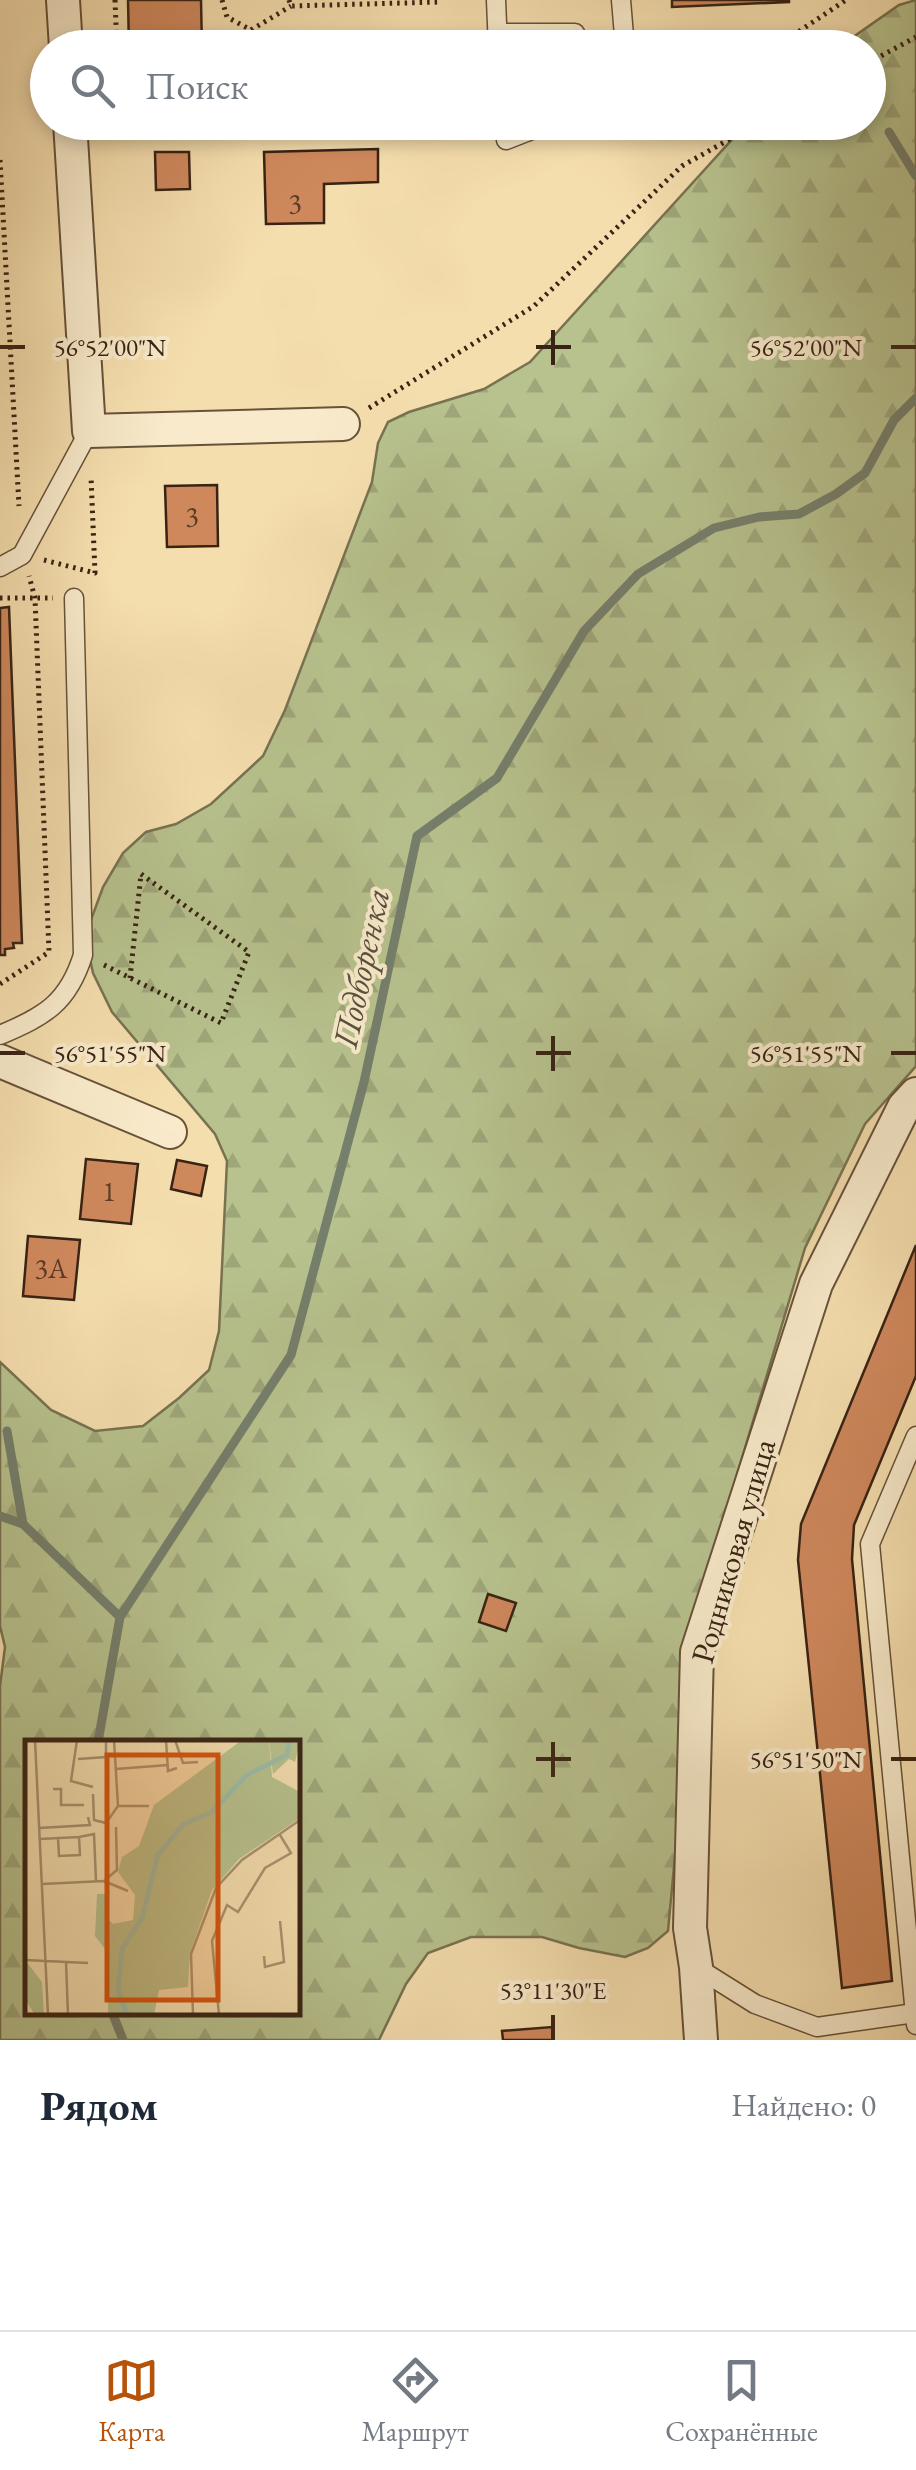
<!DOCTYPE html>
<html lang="ru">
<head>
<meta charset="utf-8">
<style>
  body { margin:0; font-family:"EB Garamond",serif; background:#f2f2f3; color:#1f2937 }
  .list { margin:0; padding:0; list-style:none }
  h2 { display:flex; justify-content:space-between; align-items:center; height:130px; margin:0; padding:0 40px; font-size:42px }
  h2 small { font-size:32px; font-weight:400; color:#747a83 }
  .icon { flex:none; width:55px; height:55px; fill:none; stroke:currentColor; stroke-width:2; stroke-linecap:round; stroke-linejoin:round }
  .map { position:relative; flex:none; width:916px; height:2040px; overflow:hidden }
  .search { position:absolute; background:#fff; box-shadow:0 5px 15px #0003; left:30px; right:30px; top:30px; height:110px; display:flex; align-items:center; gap:25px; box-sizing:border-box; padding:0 35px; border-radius:55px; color:#747a83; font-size:38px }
  .sheet { height:290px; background:#fff }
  nav { display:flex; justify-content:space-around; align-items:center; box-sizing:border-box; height:140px; border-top:2px solid #e0e1e3; background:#fff; font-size:28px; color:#747a83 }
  nav a { display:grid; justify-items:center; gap:5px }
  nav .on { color:#b45309 }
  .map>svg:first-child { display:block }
  .forest { fill:url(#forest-firs); stroke:#787251; stroke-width:2.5; fill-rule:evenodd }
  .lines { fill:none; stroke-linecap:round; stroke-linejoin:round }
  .stream { stroke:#757f6c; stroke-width:9 }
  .building { fill:#ce885c; stroke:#382314; stroke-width:2.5 }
  .lane-casing { stroke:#67523a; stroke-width:21 }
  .street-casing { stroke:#67523a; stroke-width:36 }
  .path { stroke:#382314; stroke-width:5; stroke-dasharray:2.5 5; stroke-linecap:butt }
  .lane { stroke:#f8eaca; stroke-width:18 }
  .street { stroke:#f8eaca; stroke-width:32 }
  .ticks { fill:none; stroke:#382314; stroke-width:4 }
  .labels { text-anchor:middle; stroke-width:8; stroke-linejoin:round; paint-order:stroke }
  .number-label { font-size:28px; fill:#5e3c26 }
  .street-label { font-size:32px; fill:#382314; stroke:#f8eaca }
  .water-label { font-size:35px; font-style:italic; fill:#565140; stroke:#f8eaca }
  .inset-river { fill:none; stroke:#9dbda6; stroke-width:5 }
  .inset-road { fill:none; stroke:#a99370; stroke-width:2.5 }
  .view { fill:#d6540d; fill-opacity:0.15; stroke:#d6540d; stroke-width:5 }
  .inset-edge { fill:none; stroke:#382314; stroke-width:5 }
  .ticks-label { font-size:25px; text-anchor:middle; fill:#382314; stroke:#f8eaca; stroke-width:8; stroke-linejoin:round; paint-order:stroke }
</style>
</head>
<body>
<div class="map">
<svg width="916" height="2040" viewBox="0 0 916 2040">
  <defs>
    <pattern id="forest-firs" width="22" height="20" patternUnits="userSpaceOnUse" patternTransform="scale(2.5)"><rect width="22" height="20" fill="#b7c28e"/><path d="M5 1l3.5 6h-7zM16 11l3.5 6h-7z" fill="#9ea67a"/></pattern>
  </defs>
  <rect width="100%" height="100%" fill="#f5deae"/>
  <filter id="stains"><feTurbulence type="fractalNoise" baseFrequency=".002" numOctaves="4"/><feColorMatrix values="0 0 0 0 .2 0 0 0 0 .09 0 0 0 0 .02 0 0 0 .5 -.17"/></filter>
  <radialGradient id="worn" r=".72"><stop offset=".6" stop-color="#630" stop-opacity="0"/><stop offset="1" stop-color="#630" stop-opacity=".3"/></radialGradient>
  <path class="forest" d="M916 0V1066L865 1124 805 1248 685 1648 677 1834 668 1931 648 1948 625 1957 579 1948 542 1937H471L428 1953 406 1984 379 2040H0V1686L5 1647 0 1626V1362L51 1410 95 1431 143 1426 179 1398 209 1370 219 1331 227 1161 215 1134 112 1012 93 973 85 936 103 887 123 853 146 832 176 824 211 804 263 756 285 710 372 482 378 443 388 422 409 412 484 389 530 362 747 123 868 122V48L839 47 899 5ZM28 1742H298V2012H28Z"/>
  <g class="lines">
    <g class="stream">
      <path d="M889 132 916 176"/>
      <path d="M7 1431 23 1524"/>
      <path d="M0 1516 23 1524 120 1617"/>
      <path d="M98 1742 120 1617 291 1355 364 1082 417 836 497 778 584 631 638 574 714 528 759 517 799 514 836 494 865 473 894 420 916 398"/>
      <path d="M112 2012 123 2040"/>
    </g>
  </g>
  <g class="building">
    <path d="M128 0H201L202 48H129Z"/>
    <path d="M672 0H789V2L672 7Z"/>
    <path d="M378 149V182L324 184V223L266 224 264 152Z"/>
    <path d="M155 152H189L190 189 156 190Z"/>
    <path d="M217 485 218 546 167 547 165 486Z"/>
    <path d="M9 607 22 943H13L14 948 5 949V955H0V608Z"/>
    <path d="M86 1159 138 1164 131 1224 80 1219Z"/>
    <path d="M177 1160 207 1166 201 1196 171 1189Z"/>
    <path d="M28 1236 80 1240 74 1300 23 1296Z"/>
    <path d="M916 1245V1376L854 1525 852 1559 892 1981 842 1988 798 1560 801 1524Z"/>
    <path d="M488 1594 516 1603 506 1631 479 1622Z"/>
    <path d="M552 2027 553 2040H503L502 2031Z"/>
  </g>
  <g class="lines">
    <defs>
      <g id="lane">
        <path d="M496 0 498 48"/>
        <path d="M621 0 625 48"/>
        <path d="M498 33H575"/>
        <path d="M504 122 506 140 552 122"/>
        <path d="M0 567 22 555 89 431"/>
        <path d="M0 1035C45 1016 68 1003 83 955L74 598"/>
        <path d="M916 1436 870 1544 916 2025"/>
        <path d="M696 1967 755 2004 817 2027 915 2013"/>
      </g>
      <g id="street">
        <path d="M63 0 66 48"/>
        <path d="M70 122 89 431 343 424"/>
        <path d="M0 1061 170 1132"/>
        <path d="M701 2040 696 1967 690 1928 697 1652 816 1284 904 1107 916 1094"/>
      </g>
    </defs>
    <use href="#lane" class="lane-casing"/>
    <use href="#street" class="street-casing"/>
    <g class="path">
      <path d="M115 0 117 48"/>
      <path d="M222 0 227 17 251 30 252 48"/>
      <path d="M289 0 291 6 441 2"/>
      <path d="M251 30 291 6"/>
      <path d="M774 48 846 0"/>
      <path d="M868 63 916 37"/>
      <path d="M0 160 19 506"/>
      <path d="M369 408 534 306 682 166 760 122"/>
      <path d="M44 560 95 573 91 477"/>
      <path d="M0 598H53"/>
      <path d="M104 965 221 1023 249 952 141 874 130 978"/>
      <path d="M0 984 49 952 35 598 29 576"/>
    </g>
    <use href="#lane" class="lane"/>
    <use href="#street" class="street"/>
  </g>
  <path class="ticks" d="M553 330V365M0 347H25M536 347H571M891 347H916M553 1036V1071M0 1053H25M536 1053H571M891 1053H916M553 1742V1777M536 1759H571M891 1759H916M553 2015V2040"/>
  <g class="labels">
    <g class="number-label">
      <text x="295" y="213">3</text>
      <text x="192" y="526">3</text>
      <text x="109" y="1201">1</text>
      <text x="51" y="1278">3А</text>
    </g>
    <g class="street-label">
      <text transform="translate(733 1551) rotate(-74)" y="11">Родниковая улица</text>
    </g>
    <g class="water-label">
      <text transform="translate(361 968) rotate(-78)" y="12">Подборенка</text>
    </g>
  </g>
  <g transform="translate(25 1740)">
    <rect width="275" height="275" fill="#f5deae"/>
    <path d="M0 220 17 242 19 275H10L0 259Z" fill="#b7c28e"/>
    <path d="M217 0H244L247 37 275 52V78L214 119 187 150 165 213 163 247 134 250 129 275H83V213L70 196 72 154H82V178L88 184 108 180 110 155 93 132 97 117 114 106 129 65Z" fill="#b7c28e"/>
    <path d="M244 0H275L270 22 264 19 248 34Z" fill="#b7c28e"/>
    <path class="inset-river" d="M102 275 93 251 97 209 117 178 133 115 159 84 187 72 222 35 262 15 264 0"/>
    <path class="inset-road" d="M10 0 23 275M52 0 46 41 68 47M141 0 143 31 152 28M150 0 158 23 173 22M53 19 81 17V0M91 29 143 25M28 49H36V65H59M68 54 69 80 81 83 93 66 89 0M93 66H124M14 88 65 85 63 77M54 97 69 94 71 141M15 99 54 97 55 115 34 116 33 98M80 140 92 130 91 87M17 144 79 141 103 151M239 216 240 227 259 222 255 181M0 220 63 223M41 222 43 275M168 275 166 214 191 148 217 120 275 80M194 275 187 201 202 165 213 172 240 128 266 113 255 95"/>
    <path class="view" d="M82 15H193V260H82Z"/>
    <rect width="275" height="275" class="inset-edge"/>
  </g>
  <g class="ticks-label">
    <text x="110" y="356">56°52'00"N</text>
    <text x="806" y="356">56°52'00"N</text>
    <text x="110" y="1062">56°51'55"N</text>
    <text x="806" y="1062">56°51'55"N</text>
    <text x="806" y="1768">56°51'50"N</text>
    <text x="553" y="1999">53°11'30"E</text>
  </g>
  <rect width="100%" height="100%" filter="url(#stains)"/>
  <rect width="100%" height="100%" fill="url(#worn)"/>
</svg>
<div class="search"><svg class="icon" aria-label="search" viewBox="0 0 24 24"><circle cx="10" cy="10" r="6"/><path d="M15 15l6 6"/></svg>Поиск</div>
</div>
<section class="sheet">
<h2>Рядом<small>Найдено: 0</small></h2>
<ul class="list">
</ul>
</section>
<nav>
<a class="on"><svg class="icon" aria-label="map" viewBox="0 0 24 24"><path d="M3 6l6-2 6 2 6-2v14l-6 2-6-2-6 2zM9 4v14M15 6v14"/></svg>Карта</a>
<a><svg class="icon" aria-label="directions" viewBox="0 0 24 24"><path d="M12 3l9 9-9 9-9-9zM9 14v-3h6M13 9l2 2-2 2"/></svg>Маршрут</a>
<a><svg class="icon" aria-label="saved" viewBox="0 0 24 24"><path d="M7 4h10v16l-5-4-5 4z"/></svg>Сохранённые</a>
</nav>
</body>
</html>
